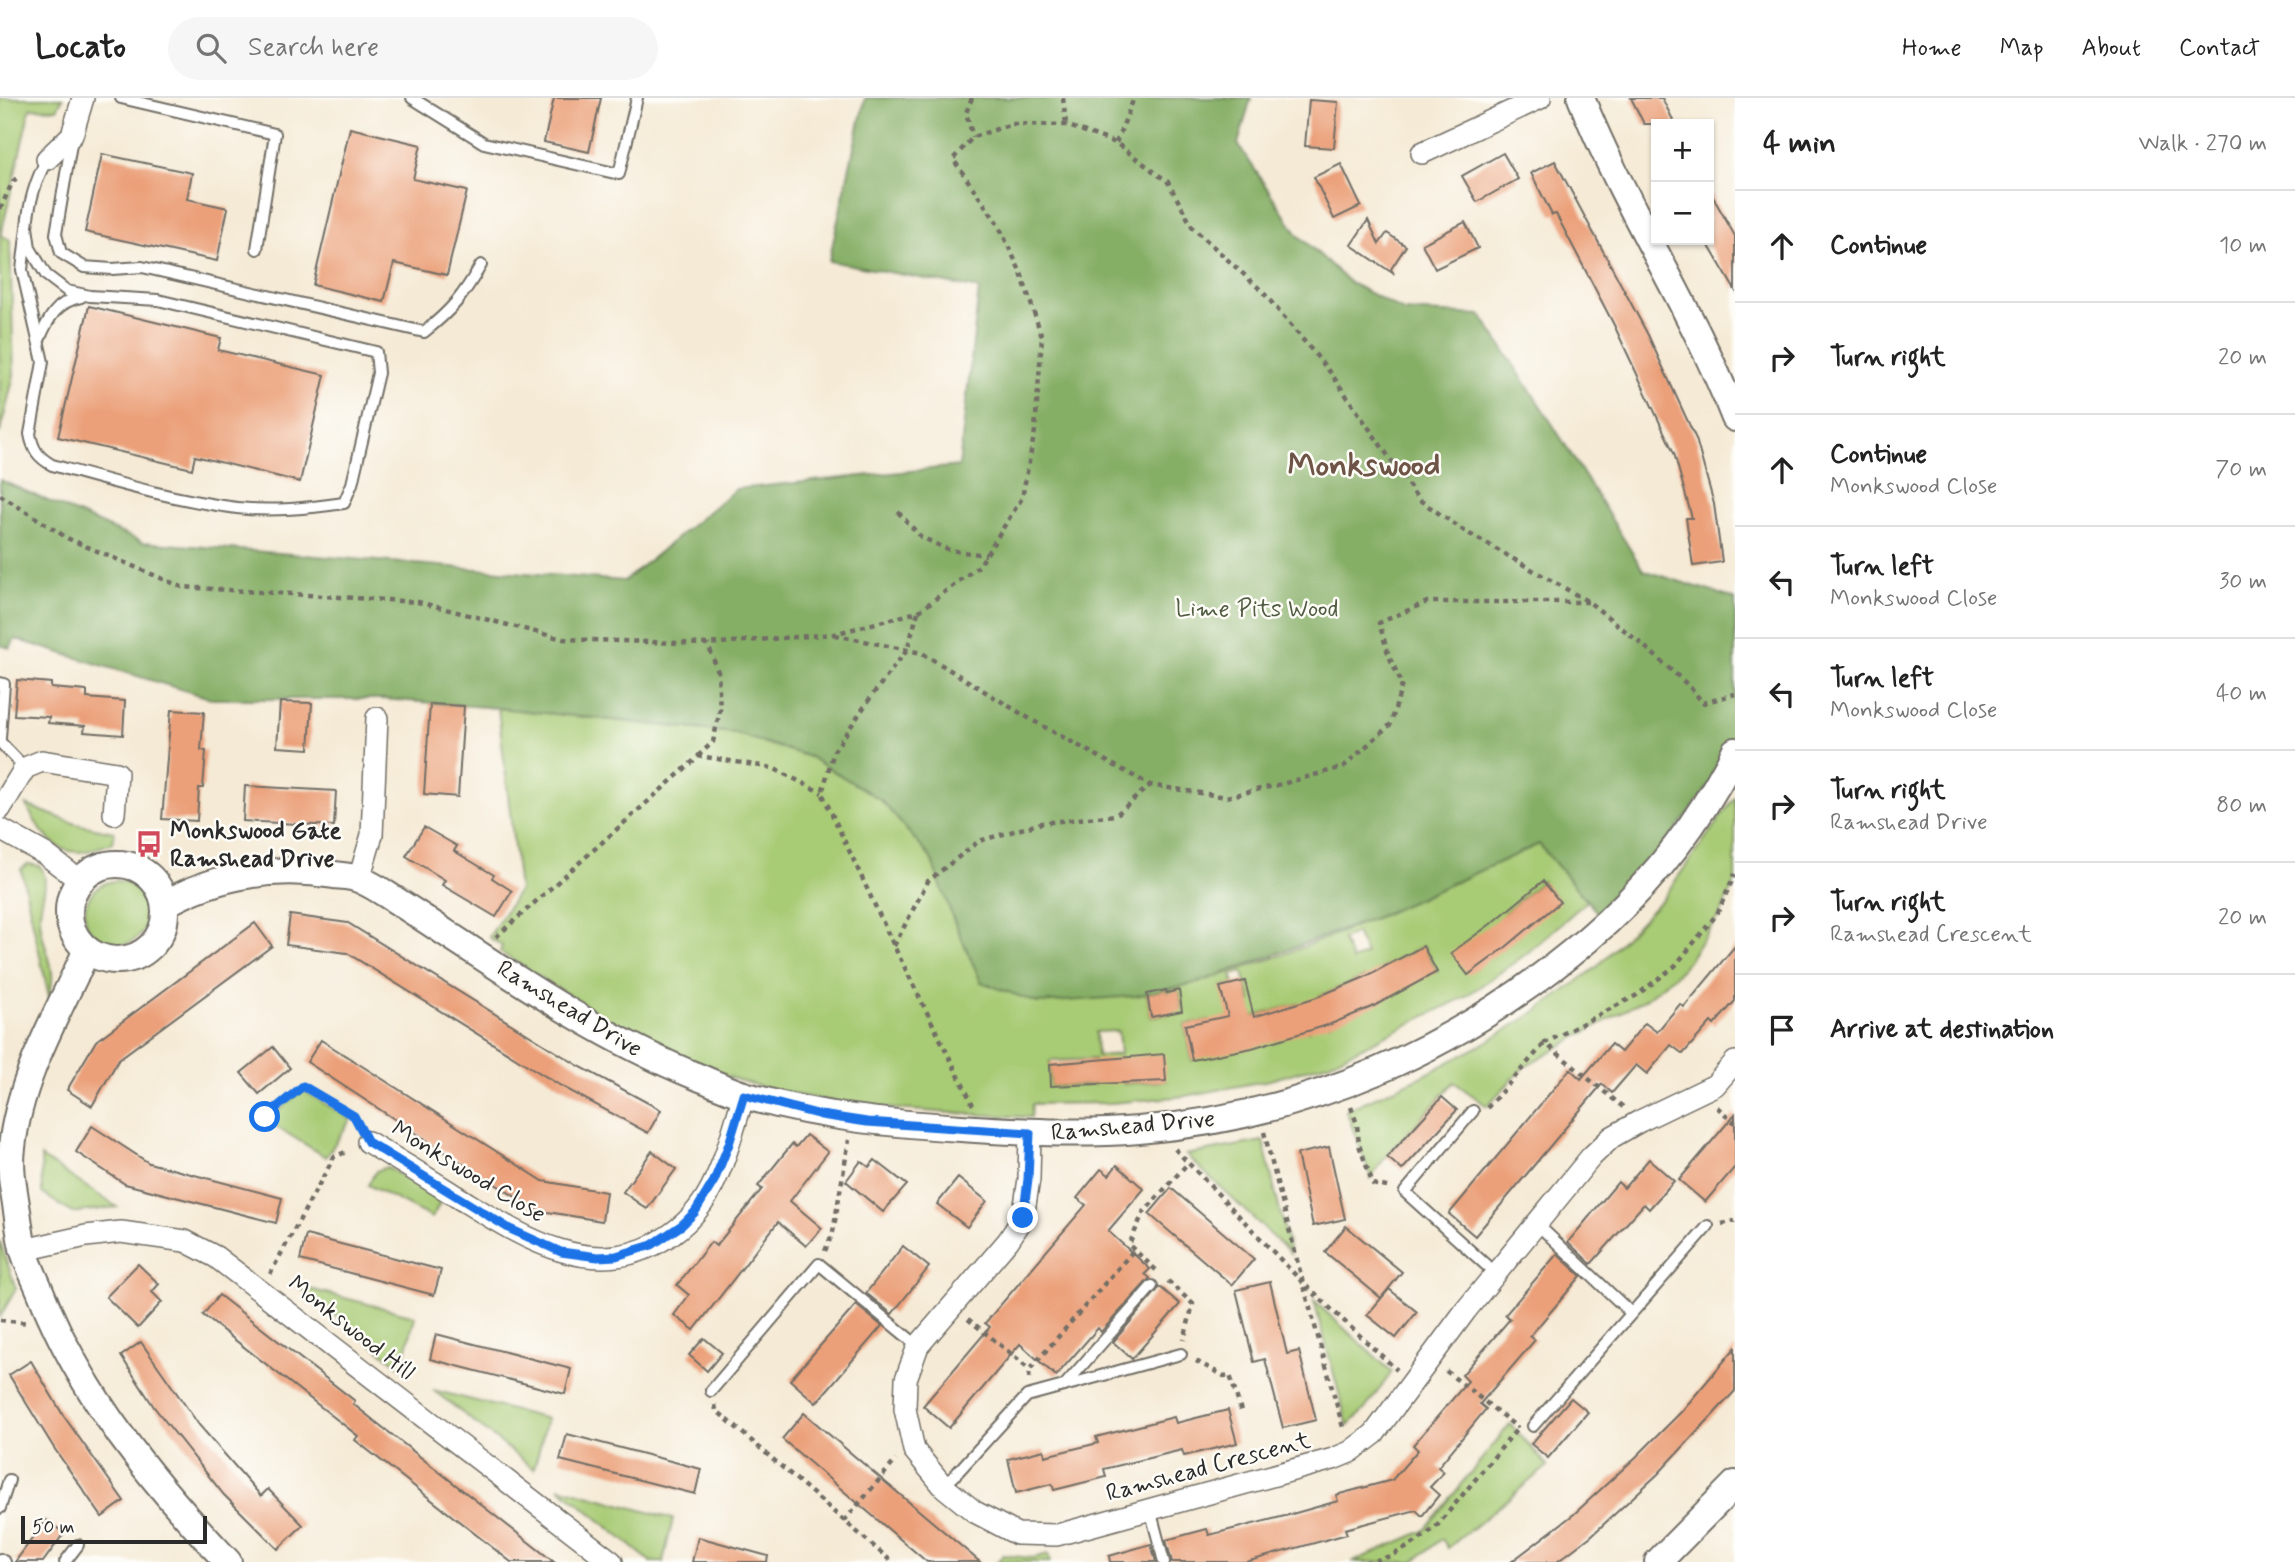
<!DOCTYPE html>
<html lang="en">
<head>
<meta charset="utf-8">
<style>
  body { margin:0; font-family:Mynerve,sans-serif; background:#f6f6f6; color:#222 }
  .controls { position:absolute; right:21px; top:21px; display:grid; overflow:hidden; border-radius:0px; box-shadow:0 2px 5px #0004 }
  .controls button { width:63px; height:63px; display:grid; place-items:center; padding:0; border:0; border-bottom:2px solid #e0e0e0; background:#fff; color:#222; font:35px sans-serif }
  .scale { position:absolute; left:21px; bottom:18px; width:186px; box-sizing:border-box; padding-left:7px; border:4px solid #2b2b2b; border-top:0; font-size:19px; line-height:24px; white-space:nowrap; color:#2b2b2b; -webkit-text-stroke:5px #fdfcf7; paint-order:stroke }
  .stop { position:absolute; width:21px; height:21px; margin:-16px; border:5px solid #1a73e8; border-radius:50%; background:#fff }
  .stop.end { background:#1a73e8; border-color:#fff; box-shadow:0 2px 7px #0008 }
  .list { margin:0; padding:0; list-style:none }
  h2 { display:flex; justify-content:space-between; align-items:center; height:91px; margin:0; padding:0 28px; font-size:30px }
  h2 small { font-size:23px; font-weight:400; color:#767676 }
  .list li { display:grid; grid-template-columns:46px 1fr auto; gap:21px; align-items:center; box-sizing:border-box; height:112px; padding:0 28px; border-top:2px solid #e0e0e0 }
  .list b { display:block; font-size:26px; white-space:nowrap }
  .list p { margin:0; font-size:23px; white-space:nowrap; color:#767676 }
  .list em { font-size:23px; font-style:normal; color:#767676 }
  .icon { flex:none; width:38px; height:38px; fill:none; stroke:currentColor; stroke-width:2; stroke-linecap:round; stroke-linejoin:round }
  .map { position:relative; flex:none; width:1735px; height:1464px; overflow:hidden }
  header { display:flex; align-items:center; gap:42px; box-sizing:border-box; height:98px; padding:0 35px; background:#fff; border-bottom:2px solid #e0e0e0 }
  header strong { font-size:33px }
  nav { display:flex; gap:38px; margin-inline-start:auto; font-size:24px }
  .search { width:490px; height:63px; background:#f6f6f6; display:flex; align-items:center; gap:18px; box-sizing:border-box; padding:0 24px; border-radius:38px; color:#767676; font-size:26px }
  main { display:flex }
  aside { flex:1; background:#fff }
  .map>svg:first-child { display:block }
  .green { fill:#a8cb74; stroke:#6a7b50; stroke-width:2; fill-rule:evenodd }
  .forest { fill:#86af66; stroke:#586d48; stroke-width:2 }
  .building { fill:#eba079 }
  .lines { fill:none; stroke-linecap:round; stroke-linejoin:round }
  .service-casing { stroke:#726e66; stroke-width:14 }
  .minor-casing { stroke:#726e66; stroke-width:24 }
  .tertiary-casing { stroke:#726e66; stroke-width:30 }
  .path { stroke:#726e66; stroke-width:4.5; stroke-dasharray:5 5; stroke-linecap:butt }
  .service { stroke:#fff; stroke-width:10 }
  .minor { stroke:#fff; stroke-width:21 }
  .tertiary { stroke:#fff; stroke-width:26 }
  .route { stroke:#1a73e8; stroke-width:9 }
  .labels { text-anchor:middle; stroke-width:5; stroke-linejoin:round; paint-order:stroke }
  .park-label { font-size:24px; fill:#505b41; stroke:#fdfcf7 }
  .poi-label { font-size:24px; font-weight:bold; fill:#2b2b2b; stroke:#fdfcf7; text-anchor:start }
  .street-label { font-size:24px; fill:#2b2b2b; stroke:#fdfcf7 }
  .district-label { font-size:32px; font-weight:bold; fill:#6e5446; stroke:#fdfcf7 }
</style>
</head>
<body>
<header>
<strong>Locato</strong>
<div class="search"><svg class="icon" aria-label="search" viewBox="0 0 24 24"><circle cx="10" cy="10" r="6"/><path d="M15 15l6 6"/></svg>Search here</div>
<nav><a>Home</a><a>Map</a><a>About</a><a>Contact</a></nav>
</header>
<main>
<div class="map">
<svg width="1735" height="1464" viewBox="0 0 1735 1464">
  <rect width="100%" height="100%" fill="#fdfcf7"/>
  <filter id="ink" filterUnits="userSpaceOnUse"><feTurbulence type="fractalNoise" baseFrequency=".0143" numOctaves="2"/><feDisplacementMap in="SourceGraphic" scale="14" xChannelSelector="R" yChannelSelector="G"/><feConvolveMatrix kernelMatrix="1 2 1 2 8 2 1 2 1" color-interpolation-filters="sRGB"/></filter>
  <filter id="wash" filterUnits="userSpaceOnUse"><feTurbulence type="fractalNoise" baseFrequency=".00686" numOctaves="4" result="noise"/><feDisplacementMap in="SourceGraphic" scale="28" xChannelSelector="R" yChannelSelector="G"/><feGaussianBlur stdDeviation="1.57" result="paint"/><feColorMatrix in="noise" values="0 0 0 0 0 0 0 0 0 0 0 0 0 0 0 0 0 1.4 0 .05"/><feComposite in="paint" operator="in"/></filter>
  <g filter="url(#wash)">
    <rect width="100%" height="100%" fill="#f5ead5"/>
    <g class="green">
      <path d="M0 0H63L57 11 30 10 1 137 10 142 14 277 0 335Z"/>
      <path d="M498 610 734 635 810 659 881 702 931 760 954 823 981 883 1038 905 1147 896 1151 919 1170 915 1182 910 1179 893 1167 895 1166 892C1295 862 1419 800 1539 746L1587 803 1525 857 1465 899 1331 964 1270 982 1186 998 1111 1005 1032 1006 1031 1019C923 1014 814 1011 712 973 636 944 568 896 500 854L502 848 489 839 519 792ZM1542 783 1559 803 1506 814ZM1356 835 1366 856 1352 863 1342 841ZM1423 848 1437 874 1381 871ZM1243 874 1251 903 1239 907 1221 889 1234 886 1232 877ZM1363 880 1330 926 1319 898ZM1299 905 1308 933 1253 919ZM1208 922 1209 929 1192 962 1185 927ZM1118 933 1120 956 1097 958 1096 934ZM1120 960 1166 983 1123 986ZM1094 961V987L1051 988 1050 963Z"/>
      <path d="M1735 699V783L1721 815 1681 872 1647 900 1525 968 1487 1008 1454 984 1384 1061 1371 1080 1346 1012 1421 979 1485 945 1537 913 1597 869 1663 800Z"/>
      <path d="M26 707 76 726 114 734 113 745C104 747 95 751 87 753 55 760 38 730 26 707Z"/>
      <path d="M28 766 40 768C51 783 40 801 40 817 39 848 60 865 49 899L21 771Z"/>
      <circle cx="117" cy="815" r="32"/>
      <path d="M302 992 351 1021 326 1059 267 1023Z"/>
      <path d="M1263 1043 1290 1155 1186 1057Z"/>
      <path d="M41 1059 117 1109 72 1115 42 1095Z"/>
      <path d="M387 1069 441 1103 432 1120 368 1087 376 1073Z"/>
      <path d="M0 1143 16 1191 0 1219Z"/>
      <path d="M298 1188 415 1218 402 1270Z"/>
      <path d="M1314 1203 1392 1274 1365 1311 1348 1328Z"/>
      <path d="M433 1292 547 1321 534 1371Z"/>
      <path d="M1510 1326 1548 1368 1448 1450 1442 1441 1413 1464H1352L1424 1433Z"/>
      <path d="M559 1389 673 1421 663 1464H651Z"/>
      <path d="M1048 1456 1050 1464H997L1003 1457 1033 1460Z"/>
    </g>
    <path class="forest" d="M865 0H1251L1238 46 1298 137 1349 184 1403 213 1481 217 1551 324 1643 472 1735 501V653L1606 825 1539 746 1380 818 1200 884 1136 898 1038 905 981 884 954 823 931 760 881 702 810 659 734 635 498 610 382 601H213L15 541 10 550 0 547V382L142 444 624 483 736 391 959 368 979 191 829 163Z"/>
    <g id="blocks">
      <g class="building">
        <path d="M554 0H601L589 54 544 44Z"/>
        <path d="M1631 0H1662L1675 26H1644Z"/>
        <path d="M1309 2 1338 4 1334 50 1305 48Z"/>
        <path d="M350 30 421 47 413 81 467 93 447 177 394 165 384 204 313 187Z"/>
        <path d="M1503 55 1518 81 1477 104 1462 78Z"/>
        <path d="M102 56 192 75 187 101 228 110 217 163 85 134Z"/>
        <path d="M1555 63 1648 237 1696 341 1714 406 1722 464 1693 468 1686 420H1692L1674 355 1614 227 1556 116 1552 117 1531 75Z"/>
        <path d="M1341 66 1361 108 1334 121 1314 79Z"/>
        <path d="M1709 92 1735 138V192L1709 148Z"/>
        <path d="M1368 122 1379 146 1387 135 1406 148 1391 171 1394 176 1351 147Z"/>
        <path d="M1465 124 1478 150 1435 171 1422 146Z"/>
        <path d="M89 208 221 240 218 252 325 277 300 384 195 358 192 371 58 339Z"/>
        <path d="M17 582 51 585V590L87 593V600L125 603 123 637 84 634 85 628 48 625 49 619 14 617Z"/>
        <path d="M280 604 312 605 309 651 277 649Z"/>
        <path d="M430 606 464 608 458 699 424 696Z"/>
        <path d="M171 612 204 614 201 652 206 653 203 690H199L197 723 162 721Z"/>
        <path d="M245 688 336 693 334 728 243 723Z"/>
        <path d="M424 729 457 748 454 753 494 777 492 780 512 793 496 819 442 787 445 782 406 758Z"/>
        <path d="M1543 783 1560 804 1506 849 1468 877 1451 855 1496 822Z"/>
        <path d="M290 817 348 825 579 968 661 1012 648 1035 561 988 347 855 286 847Z"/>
        <path d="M255 825 272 848 119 961 92 1008 67 992 96 943Z"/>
        <path d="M1423 848 1437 874 1374 908 1331 926 1252 950 1192 962 1185 927 1228 918 1220 889 1245 883 1254 919 1317 899 1365 879Z"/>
        <path d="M1735 848V903L1714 927 1711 924 1683 956 1671 947 1647 976 1636 967 1612 995 1602 986 1475 1138 1449 1116 1570 971 1581 981 1611 946 1621 954 1645 925 1657 934 1680 906 1684 909Z"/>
        <path d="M1166 892 1167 895 1179 892 1182 913 1151 919 1147 896Z"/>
        <path d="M321 942 543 1083 606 1094 602 1123 536 1112 434 1047 307 964Z"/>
        <path d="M273 949 290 970 259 996 241 975Z"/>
        <path d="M1164 956 1166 983 1051 988 1050 966Z"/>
        <path d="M1442 999 1457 1012 1402 1072 1387 1059Z"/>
        <path d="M1735 1016V1069L1705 1104 1679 1082Z"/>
        <path d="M92 1028 149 1065 282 1100 276 1125 125 1086 76 1054Z"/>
        <path d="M806 1037 828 1054 790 1103 822 1130 806 1148 778 1124 694 1232 674 1217 689 1197 677 1187 711 1144 716 1148 762 1091 758 1088 792 1046 796 1049Z"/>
        <path d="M1329 1049 1345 1121 1313 1128 1297 1056Z"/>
        <path d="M652 1053 676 1071 647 1111 623 1094Z"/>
        <path d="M1649 1061 1674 1083 1649 1111 1644 1106 1591 1166 1568 1144 1618 1084 1624 1090Z"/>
        <path d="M875 1062 907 1087 883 1114 846 1083 861 1063 869 1069Z"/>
        <path d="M1117 1067 1144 1091 1108 1133 1150 1171 1145 1176 1150 1180 1101 1234 1098 1230 1056 1278 1020 1246 949 1330 923 1308 990 1229 985 1225 1086 1107 1077 1100 1101 1071 1109 1077Z"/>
        <path d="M958 1080 987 1103 967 1129 937 1106Z"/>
        <path d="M1171 1090 1254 1161 1232 1187 1149 1116Z"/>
        <path d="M1346 1128 1402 1174 1381 1200 1325 1154Z"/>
        <path d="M306 1137 441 1172 434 1197 300 1162Z"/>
        <path d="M903 1148 929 1169 892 1216 866 1195Z"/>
        <path d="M1557 1156 1581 1178 1530 1238 1535 1242 1480 1306 1486 1311 1438 1369 1444 1374 1430 1389 1439 1397 1422 1418 1416 1412 1345 1431 1347 1436 1246 1464H1172L1166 1442 1207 1431 1209 1437 1285 1418 1338 1403 1336 1397 1392 1382 1418 1352 1413 1347 1468 1283 1462 1277 1510 1221 1505 1217Z"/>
        <path d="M138 1166 159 1186 152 1194 162 1204 138 1230 106 1199Z"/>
        <path d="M1270 1184 1287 1256 1299 1253 1316 1322 1283 1330 1265 1261 1254 1264 1236 1192Z"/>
        <path d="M1160 1189 1180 1206 1132 1261 1113 1244Z"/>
        <path d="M1389 1191 1417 1214 1396 1240 1367 1217Z"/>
        <path d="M219 1197 355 1303 353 1306 554 1464H511L355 1342 358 1338 203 1217Z"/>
        <path d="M856 1207 882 1228 816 1305 790 1282Z"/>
        <path d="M436 1236 571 1271 565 1296 430 1261Z"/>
        <path d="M704 1240 722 1255 707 1273 689 1257Z"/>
        <path d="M141 1244 199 1327 261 1398 268 1391 303 1427 278 1451 224 1397 154 1309 121 1258Z"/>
        <path d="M1735 1250V1293L1658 1376 1591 1438 1557 1464H1511L1574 1416 1636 1359 1682 1313Z"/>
        <path d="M31 1263 63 1317 124 1403 102 1419 54 1350 9 1277Z"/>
        <path d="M1571 1300 1588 1314 1548 1360 1531 1346Z"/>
        <path d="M1228 1312 1237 1345 1184 1358 1182 1352 1104 1371 1106 1379 1054 1392 1052 1386 1016 1395 1008 1361 1044 1352 1045 1358 1098 1345 1096 1339 1174 1319 1176 1325Z"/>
        <path d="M804 1315 846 1351 980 1464H927L860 1407 782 1341Z"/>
        <path d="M567 1336 701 1371 695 1396 560 1362Z"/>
        <path d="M46 1422 64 1435 43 1464H15Z"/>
        <path d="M698 1439 768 1458 767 1464H692Z"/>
        <path d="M1151 1446 1156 1464H1110L1109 1458Z"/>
      </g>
    </g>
  </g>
  <g filter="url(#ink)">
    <use href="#blocks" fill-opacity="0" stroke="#726e66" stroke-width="2"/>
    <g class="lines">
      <defs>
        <g id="service">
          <path d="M121 0 275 36 257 151"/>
          <path d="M412 0 484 45 619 76 637 0"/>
          <path d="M72 40 56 136 61 155 84 169 112 171 142 169 424 234C452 212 463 198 481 167"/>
          <path d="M27 129 30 150 46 177 67 193 90 198 158 202 376 254 378 275 352 386 344 405C309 410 273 414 237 410 174 402 113 384 52 367 38 359 33 352 30 336L43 264 22 172Z"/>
          <path d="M27 129C29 104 35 83 47 61"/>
          <path d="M39 242C48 221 57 203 81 199"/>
          <path d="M0 585 4 586 0 640"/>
          <path d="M0 644 25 670"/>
          <path d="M1473 1013 1405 1094 1496 1176"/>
          <path d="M1537 1126 1631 1215"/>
          <path d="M1064 1288 1152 1188"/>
          <path d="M711 1293 819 1166 918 1248"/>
          <path d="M1533 1328 1708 1128"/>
          <path d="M944 1389 1027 1298 1181 1256"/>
          <path d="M0 1410 9 1382"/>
          <path d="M1150 1411 1164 1464"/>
          <path d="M0 1461 5 1464"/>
          <path d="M65 1464 78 1447"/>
        </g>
        <g id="minor">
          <path d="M1422 55 1540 0"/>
          <path d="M47 61 72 37 83 0"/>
          <path d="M0 711 25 670 42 663 117 675 114 716"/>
          <path d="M0 731 45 756 80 783"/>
          <path d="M359 781 372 737 377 620"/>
          <path d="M1030 1035 1029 1081 1023 1120 1008 1143 918 1248 906 1281 905 1311 914 1352 944 1389 975 1414 1017 1436 1057 1437 1333 1361 1350 1354 1374 1336 1466 1212 1591 1059 1612 1039 1640 1023 1715 987 1735 964"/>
          <path d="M368 1044C398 1062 429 1081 459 1100 518 1136 587 1183 657 1145 677 1134 695 1118 707 1098 725 1067 733 1031 744 997"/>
          <path d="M24 1152 86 1138 121 1134 185 1143 216 1159 612 1464"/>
        </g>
        <g id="tertiary">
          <path d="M1581 0C1625 110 1692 210 1735 320"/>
          <circle cx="117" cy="814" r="48"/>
          <path d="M165 806C216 777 276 767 334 777 342 778 353 778 361 782 370 786 380 792 389 798 488 861 587 934 696 978 713 985 730 993 747 998 819 1019 886 1025 961 1030 1020 1034 1080 1037 1139 1032 1308 1018 1459 951 1588 841 1639 797 1683 746 1717 687 1723 676 1730 665 1735 653"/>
          <path d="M87 852C58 915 19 980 12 1050 9 1071 14 1093 17 1113 19 1126 20 1138 23 1150 27 1165 35 1180 41 1195 81 1297 153 1385 228 1464"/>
          <path d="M1658 1464 1735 1386"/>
        </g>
      </defs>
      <use href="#service" class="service-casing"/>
      <use href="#minor" class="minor-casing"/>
      <use href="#tertiary" class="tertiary-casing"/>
      <g class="path">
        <path d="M972 0 966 15 973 39"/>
        <path d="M1063 0 1066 27"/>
        <path d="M1116 45 1134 0"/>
        <path d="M0 111 13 83 20 78"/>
        <path d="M0 397 69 441 182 489 418 504 563 541 707 546 834 536 918 514 979 468 1022 400 1035 333 1042 239 1021 175 998 126 953 61 973 39 1012 26 1066 27 1116 45 1168 84 1193 130 1262 193 1330 274 1418 401 1466 434 1589 504 1643 547 1689 588 1703 605 1735 596"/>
        <path d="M898 414 921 439 949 452 986 457"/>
        <path d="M918 514 907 552 873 596 834 653 822 695 894 848 973 1007"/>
        <path d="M835 537 922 555 1030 621 1150 687 1226 699 1282 686 1343 669 1391 626 1402 586 1389 558 1379 525 1427 504H1588"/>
        <path d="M698 658 713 644 720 612 718 574 708 546"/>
        <path d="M496 839 699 658 773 670 822 695"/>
        <path d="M894 848 928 783 979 743 1042 725 1116 717 1150 687"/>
        <path d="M1351 1009 1357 1026 1359 1047 1373 1086 1391 1090"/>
        <path d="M1623 1009 1545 945 1637 897 1675 868 1717 816 1735 776"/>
        <path d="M1717 1009 1735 1025"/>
        <path d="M1487 1010 1545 945"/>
        <path d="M265 1019 303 988 354 1019 359 1027"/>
        <path d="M1264 1034 1303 1185 1344 1333"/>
        <path d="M1175 1051 1303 1185 1397 1272"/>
        <path d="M1722 1126 1735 1123"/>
        <path d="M825 1153 833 1134 849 1042"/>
        <path d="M1156 1172 1129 1147 1143 1115 1188 1065"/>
        <path d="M270 1176 334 1059 348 1053"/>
        <path d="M1168 1183 1193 1206 1184 1242"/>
        <path d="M968 1221 1030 1271"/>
        <path d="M0 1222 29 1225"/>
        <path d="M1196 1263 1224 1278 1230 1277 1241 1313"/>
        <path d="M1446 1273 1518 1330"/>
        <path d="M1029 1280 1030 1271 1134 1152"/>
        <path d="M715 1307 716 1312 892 1464"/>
        <path d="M844 1423 896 1362"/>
        <path d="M1365 1464C1390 1462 1417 1445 1436 1429L1517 1331"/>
      </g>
      <use href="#service" class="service"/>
      <use href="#minor" class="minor"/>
      <use href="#tertiary" class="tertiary"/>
    </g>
  </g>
  <g class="lines" filter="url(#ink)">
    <path class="route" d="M265 1019 303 988 354 1018 368 1044 510 1131 561 1154 598 1159 616 1158 652 1147 682 1127 695 1114 714 1083 729 1046 744 997 821 1017 867 1024 1030 1035 1028 1081 1023 1120"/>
  </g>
  <defs>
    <symbol id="bus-bare" viewBox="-9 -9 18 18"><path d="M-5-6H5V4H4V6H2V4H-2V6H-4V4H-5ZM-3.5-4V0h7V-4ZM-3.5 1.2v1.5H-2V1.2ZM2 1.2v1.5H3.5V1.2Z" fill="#d1495b" stroke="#fdfcf7" stroke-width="2.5" paint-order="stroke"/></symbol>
  </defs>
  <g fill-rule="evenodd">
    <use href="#bus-bare" x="130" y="727" width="38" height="38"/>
  </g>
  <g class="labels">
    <g class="park-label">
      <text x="1257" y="518">Lime Pits Wood</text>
    </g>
    <g class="poi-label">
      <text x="170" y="740">Monkswood Gate<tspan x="170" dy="28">Ramshead Drive</tspan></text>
    </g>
    <g class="street-label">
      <text transform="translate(570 910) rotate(31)" y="8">Ramshead Drive</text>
      <text transform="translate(1133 1027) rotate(-5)" y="8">Ramshead Drive</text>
      <text transform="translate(469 1073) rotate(31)" y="8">Monkswood Close</text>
      <text transform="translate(352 1229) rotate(38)" y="8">Monkswood Hill</text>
      <text transform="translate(1208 1368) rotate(-15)" y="8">Ramshead Crescent</text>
    </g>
    <g class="district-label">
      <text x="1364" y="377">Monkswood</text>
    </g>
  </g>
</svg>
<div class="controls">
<button>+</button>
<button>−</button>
</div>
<div class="scale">50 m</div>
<div class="stop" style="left:265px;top:1019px"></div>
<div class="stop end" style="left:1023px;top:1120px"></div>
</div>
<aside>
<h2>4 min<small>Walk · 270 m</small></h2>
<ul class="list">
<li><svg class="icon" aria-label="ahead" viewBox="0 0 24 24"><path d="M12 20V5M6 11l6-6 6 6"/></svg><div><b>Continue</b></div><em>10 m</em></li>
<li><svg class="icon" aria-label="right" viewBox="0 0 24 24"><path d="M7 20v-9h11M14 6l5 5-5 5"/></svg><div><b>Turn right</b></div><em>20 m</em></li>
<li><svg class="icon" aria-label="ahead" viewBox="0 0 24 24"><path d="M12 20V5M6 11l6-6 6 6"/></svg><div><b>Continue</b><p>Monkswood Close</p></div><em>70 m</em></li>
<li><svg class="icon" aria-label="left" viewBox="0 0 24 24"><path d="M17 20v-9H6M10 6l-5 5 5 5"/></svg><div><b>Turn left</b><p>Monkswood Close</p></div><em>30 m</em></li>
<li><svg class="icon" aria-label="left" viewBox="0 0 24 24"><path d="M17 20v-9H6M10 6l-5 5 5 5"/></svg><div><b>Turn left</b><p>Monkswood Close</p></div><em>40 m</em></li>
<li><svg class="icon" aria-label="right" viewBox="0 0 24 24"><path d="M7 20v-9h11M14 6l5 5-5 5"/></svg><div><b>Turn right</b><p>Ramshead Drive</p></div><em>80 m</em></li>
<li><svg class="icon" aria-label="right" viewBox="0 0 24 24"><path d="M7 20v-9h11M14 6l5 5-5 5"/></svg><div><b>Turn right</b><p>Ramshead Crescent</p></div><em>20 m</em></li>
<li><svg class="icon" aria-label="arrive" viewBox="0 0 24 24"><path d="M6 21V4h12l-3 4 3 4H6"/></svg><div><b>Arrive at destination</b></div></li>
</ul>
</aside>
</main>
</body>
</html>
